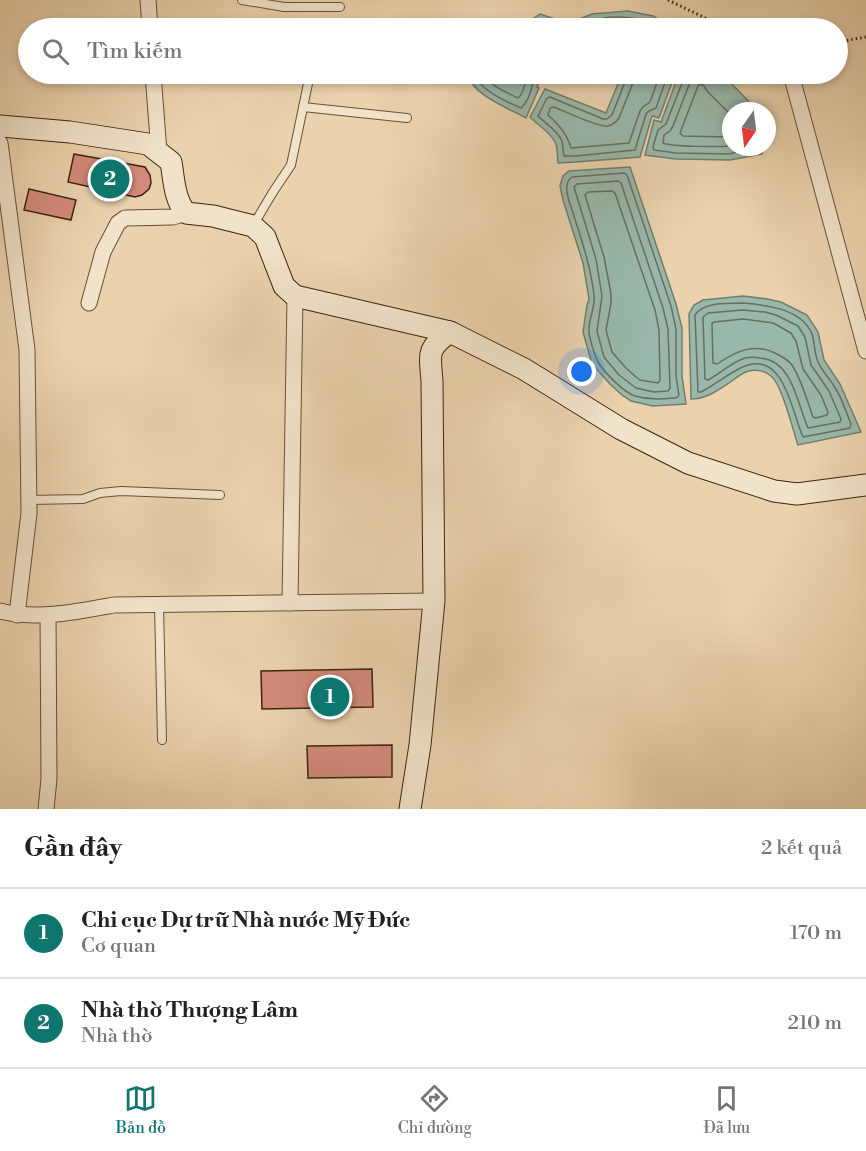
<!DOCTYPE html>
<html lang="vi">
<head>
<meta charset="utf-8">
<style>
  body { margin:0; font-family:"Libre Bodoni",serif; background:#f2f2f2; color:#222 }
  .compass { position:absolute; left:722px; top:102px; width:54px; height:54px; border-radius:50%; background:#fff; box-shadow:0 3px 9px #0003; rotate:194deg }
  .you { position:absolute; left:582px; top:372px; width:21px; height:21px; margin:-15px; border:4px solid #fff; border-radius:50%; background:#1a73e8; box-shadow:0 0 0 9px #1a73e833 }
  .badge { display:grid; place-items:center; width:39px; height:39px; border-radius:50%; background:#0f766e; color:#fff; font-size:20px; font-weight:700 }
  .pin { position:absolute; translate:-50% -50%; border:3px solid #fff; box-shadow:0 2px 6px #0006 }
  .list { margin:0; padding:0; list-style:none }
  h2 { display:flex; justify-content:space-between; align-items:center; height:78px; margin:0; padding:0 24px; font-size:26px }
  h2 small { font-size:20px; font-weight:400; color:#767676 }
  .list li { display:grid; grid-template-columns:39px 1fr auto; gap:18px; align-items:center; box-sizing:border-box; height:90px; padding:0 24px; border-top:2px solid #e0e0e0 }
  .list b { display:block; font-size:22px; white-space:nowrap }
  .list p { margin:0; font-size:20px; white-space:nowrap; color:#767676 }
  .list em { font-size:20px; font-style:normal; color:#767676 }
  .icon { flex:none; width:33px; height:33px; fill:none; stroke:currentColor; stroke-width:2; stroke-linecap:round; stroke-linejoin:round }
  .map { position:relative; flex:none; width:866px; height:809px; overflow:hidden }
  .search { position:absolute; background:#fff; box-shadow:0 3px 9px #0003; left:18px; right:18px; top:18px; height:66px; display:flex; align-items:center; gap:15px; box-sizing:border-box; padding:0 21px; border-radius:33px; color:#767676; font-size:22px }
  .sheet { height:258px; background:#fff }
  nav { display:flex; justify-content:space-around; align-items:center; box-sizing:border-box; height:84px; border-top:2px solid #e0e0e0; background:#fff; font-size:16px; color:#767676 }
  nav a { display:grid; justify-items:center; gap:3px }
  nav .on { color:#0f766e }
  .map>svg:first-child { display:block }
  .water { fill:#98b8ab; stroke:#747d6d; stroke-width:1.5 }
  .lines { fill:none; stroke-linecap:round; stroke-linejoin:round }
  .shore { stroke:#6a6e5e; stroke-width:1.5 }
  .building { fill:#d38a7b; stroke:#3d2510; stroke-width:1.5 }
  .lane-casing { stroke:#685037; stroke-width:10 }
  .street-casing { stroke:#685037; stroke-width:17 }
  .secondary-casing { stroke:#3d2510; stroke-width:23 }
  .path { stroke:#3d2510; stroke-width:3; stroke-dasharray:1.5 3; stroke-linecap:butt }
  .lane { stroke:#f1e2ca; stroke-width:8 }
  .street { stroke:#f1e2ca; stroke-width:15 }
  .secondary { stroke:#f1e2ca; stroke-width:21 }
</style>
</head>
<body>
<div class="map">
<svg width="866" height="809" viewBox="0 0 866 809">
  <rect width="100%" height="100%" fill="#ead2ad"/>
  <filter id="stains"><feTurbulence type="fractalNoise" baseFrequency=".00333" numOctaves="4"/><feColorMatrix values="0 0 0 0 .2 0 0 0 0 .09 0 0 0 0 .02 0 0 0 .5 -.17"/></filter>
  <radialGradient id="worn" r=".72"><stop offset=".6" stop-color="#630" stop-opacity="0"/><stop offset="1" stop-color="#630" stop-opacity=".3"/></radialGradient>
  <g class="water">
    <path d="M628 11 653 16 672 28H519L540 14 564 22 577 20 592 14Z"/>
    <path d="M468 74H547L545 77 541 76 537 87 539 88 526 118C508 108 472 95 468 74Z"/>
    <path d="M622 74H675L659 118 652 116 640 157 576 162 558 163C557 156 558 148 555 142 550 132 538 125 530 117L545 89 606 113Z"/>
    <path d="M679 74H722L758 111H731V147H765L762 154 730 160 676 159 645 155 654 120 661 122Z"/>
    <path d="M630 167 676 304 682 328V376L686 404 653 406 631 401 622 395 610 384 592 364 583 332 587 305 589 299 583 263 563 200 560 186 563 176 569 171Z"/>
    <path d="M743 296 767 299 781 302 807 315 818 332 824 360 840 384 861 432 798 445C793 430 782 385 771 376 765 371 756 369 749 371 741 373 735 379 729 383 717 391 706 399 691 399L689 314 694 305 703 300Z"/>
  </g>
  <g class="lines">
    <g class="shore">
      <path d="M530 28 541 21C548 24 556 28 564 28 573 29 582 24 591 21 613 14 642 16 661 28"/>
      <path d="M474 74C481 91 505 101 521 108 531 99 531 86 536 74"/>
      <path d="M482 74C490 85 505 92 518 98 525 93 524 82 528 74"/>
      <path d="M627 74V77L612 115 607 119H603L550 97 547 98 538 116C546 124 557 130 562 141 563 146 563 151 564 156H576L635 150 646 114 649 111 656 108 668 74"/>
      <path d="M634 74V80L619 118C616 122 613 125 608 126 599 128 564 111 554 107L550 108 548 115C559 125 567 134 571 148L629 143 640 111 643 107 650 102 660 74"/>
      <path d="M684 74V78L666 124 658 130 653 147 654 150 676 153 729 154 758 147"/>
      <path d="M692 74 691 80 673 126 670 131 664 135 663 143C673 147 718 147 731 146"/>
      <path d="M731 115 708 92 703 85 700 84 698 86 680 133 683 136 731 137"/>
      <path d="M624 173 627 175 671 306 676 329V377L679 395 676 398C662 399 649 400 635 396 623 392 605 373 598 362 595 356 589 338 589 331 588 319 596 307 594 295 591 269 583 244 575 219 572 208 560 185 572 177Z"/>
      <path d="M618 181 621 183 663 308 668 329 670 388 668 391 654 392 636 388 619 375 604 357 597 331 602 296 596 259 574 187 577 184Z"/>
      <path d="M612 191 615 193 655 310 659 330 660 380 658 383 640 380 636 377 626 368 612 352 606 330 611 303V294L604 257 585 195 588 192Z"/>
      <path d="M743 303C767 305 802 309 812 334 815 343 814 353 818 362 822 371 829 378 834 386 842 397 846 412 851 424L850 428 803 437C792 414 785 351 745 366 730 372 716 384 701 392H698L695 315C704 301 728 304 743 303Z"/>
      <path d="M743 310 765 312 776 315 798 326 805 337 811 365 829 391 841 419 840 422 808 428C797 404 793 360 760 358 755 357 750 357 745 358 732 362 721 373 708 380L705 379 703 317 708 313Z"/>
      <path d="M743 319 773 323 791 333 796 341 803 369 821 395 828 412 827 415 816 418 813 417C807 400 802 381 792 365 788 360 783 357 777 354 755 342 736 351 717 364L713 363 712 323 714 322Z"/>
    </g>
  </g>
  <g class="building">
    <path d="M74 154 145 167 150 175 151 183 149 189 142 195 135 197 68 182Z"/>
    <path d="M29 189 76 200 71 220 24 210Z"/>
    <path d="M372 669 373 707 262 709 261 671Z"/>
    <path d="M392 745V777L308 778 307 746Z"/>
  </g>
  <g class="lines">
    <defs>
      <g id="lane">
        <path d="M242 0 284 7H340"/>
        <path d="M422 28H426"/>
        <path d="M303 107 407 118"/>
        <path d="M254 224 273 192 291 165 310 74"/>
        <path d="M29 500 83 499 100 493 121 491 220 495"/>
        <path d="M159 604 162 740"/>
      </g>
      <g id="street">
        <path d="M148 0 150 28"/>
        <path d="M153 74 159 152"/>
        <path d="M791 74 866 351"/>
        <path d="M0 143 27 350 29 513 17 615"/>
        <path d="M89 303 103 252 118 223 125 218 173 217 186 213"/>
        <path d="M290 603 295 296"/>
        <path d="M0 611C38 620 76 612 114 605L434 601"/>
        <path d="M46 809 49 779 48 615"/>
      </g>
      <g id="secondary">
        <path d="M0 126 70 132 148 144 171 162C174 179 174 199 186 213L213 216 253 226 265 237 284 286 295 296 450 332 524 369 621 429 688 463 774 491 797 494 866 485"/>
        <path d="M410 809 420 745 434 601 432 381C430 354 426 349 450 332"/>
      </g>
    </defs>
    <use href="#lane" class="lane-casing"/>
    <use href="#street" class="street-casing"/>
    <use href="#secondary" class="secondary-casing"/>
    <g class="path">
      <path d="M668 0 726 28"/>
      <path d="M838 42 866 37"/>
    </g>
    <use href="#lane" class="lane"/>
    <use href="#street" class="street"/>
    <use href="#secondary" class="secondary"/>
  </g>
  <rect width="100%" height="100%" filter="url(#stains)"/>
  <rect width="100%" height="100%" fill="url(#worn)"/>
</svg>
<svg class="compass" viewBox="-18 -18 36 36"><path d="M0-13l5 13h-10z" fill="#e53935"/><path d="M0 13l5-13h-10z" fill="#767676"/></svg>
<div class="you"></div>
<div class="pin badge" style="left:330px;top:697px">1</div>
<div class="pin badge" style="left:110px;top:179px">2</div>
<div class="search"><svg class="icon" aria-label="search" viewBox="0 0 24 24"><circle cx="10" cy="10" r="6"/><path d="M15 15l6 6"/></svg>Tìm kiếm</div>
</div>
<section class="sheet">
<h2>Gần đây<small>2 kết quả</small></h2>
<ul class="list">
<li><span class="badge">1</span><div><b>Chi cục Dự trữ Nhà nước Mỹ Đức</b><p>Cơ quan</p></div><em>170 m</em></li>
<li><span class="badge">2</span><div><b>Nhà thờ Thượng Lâm</b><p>Nhà thờ</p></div><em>210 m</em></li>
</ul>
</section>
<nav>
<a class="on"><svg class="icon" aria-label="map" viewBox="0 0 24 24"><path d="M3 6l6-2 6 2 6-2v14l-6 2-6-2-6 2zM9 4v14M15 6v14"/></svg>Bản đồ</a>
<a><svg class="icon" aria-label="directions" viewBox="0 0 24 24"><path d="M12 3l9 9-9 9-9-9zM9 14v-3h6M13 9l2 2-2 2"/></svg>Chỉ đường</a>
<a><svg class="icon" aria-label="saved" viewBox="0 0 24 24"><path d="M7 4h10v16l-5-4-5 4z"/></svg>Đã lưu</a>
</nav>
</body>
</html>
